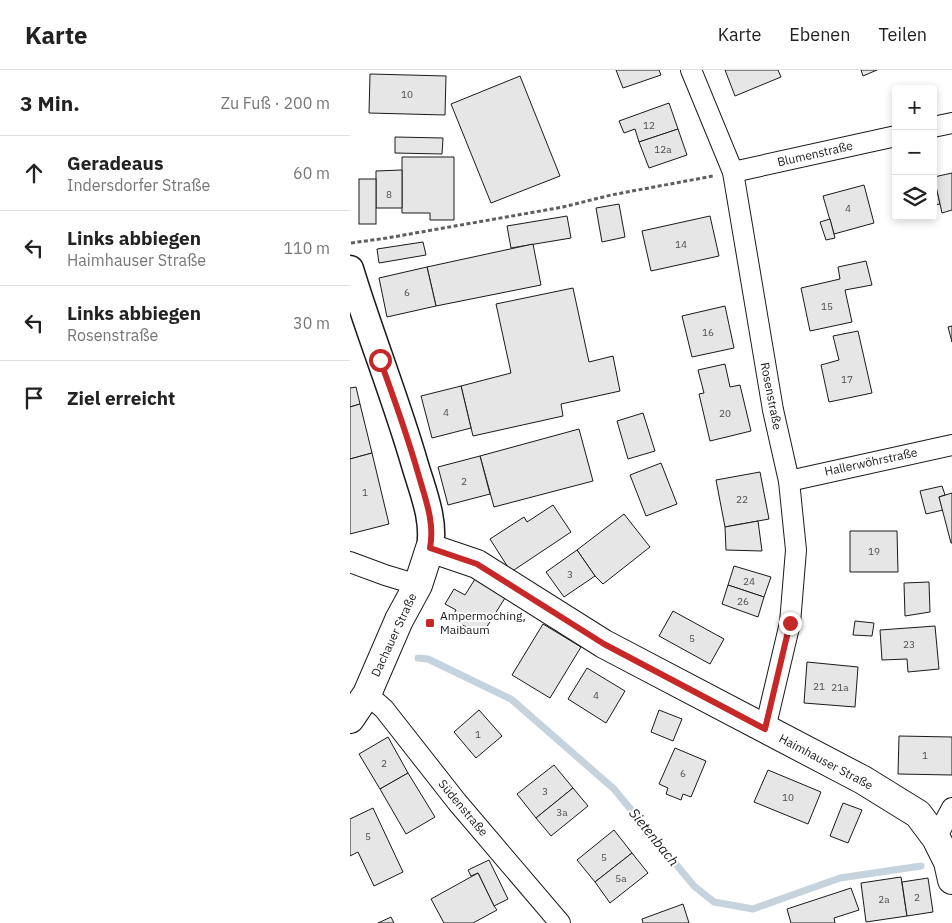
<!DOCTYPE html>
<html lang="de">
<head>
<meta charset="utf-8">
<style>
  body { margin:0; font-family:"IBM Plex Sans",sans-serif; background:#f2f2f2; color:#222 }
  .controls { position:absolute; right:15px; top:15px; display:grid; overflow:hidden; border-radius:5px; box-shadow:0 2px 8px #0003 }
  .controls button { width:45px; height:45px; display:grid; place-items:center; padding:0; border:0; border-bottom:1px solid #e0e0e0; background:#fff; color:#222; font:25px sans-serif }
  .stop { position:absolute; width:15px; height:15px; margin:-11px; border:4px solid #c62828; border-radius:50%; background:#fff }
  .stop.end { background:#c62828; border-color:#fff; box-shadow:0 1px 5px #0008 }
  .list { margin:0; padding:0; list-style:none }
  h2 { display:flex; justify-content:space-between; align-items:center; height:65px; margin:0; padding:0 20px; font-size:21px }
  h2 small { font-size:16px; font-weight:400; color:#767676 }
  .list li { display:grid; grid-template-columns:32px 1fr auto; gap:15px; align-items:center; box-sizing:border-box; height:75px; padding:0 20px; border-top:1px solid #e0e0e0 }
  .list b { display:block; font-size:19px; white-space:nowrap }
  .list p { margin:0; font-size:16px; white-space:nowrap; color:#767676 }
  .list em { font-size:16px; font-style:normal; color:#767676 }
  .icon { flex:none; width:28px; height:28px; fill:none; stroke:currentColor; stroke-width:2; stroke-linecap:round; stroke-linejoin:round }
  .map { position:relative; flex:none; width:602px; height:853px; overflow:hidden }
  header { display:flex; align-items:center; gap:30px; box-sizing:border-box; height:70px; padding:0 25px; background:#fff; border-bottom:1px solid #e0e0e0 }
  header strong { font-size:24px }
  nav { display:flex; gap:28px; margin-inline-start:auto; font-size:18px }
  main { display:flex }
  aside { flex:1; background:#fff }
  .map>svg:first-child { display:block }
  .lines { fill:none; stroke-linecap:round; stroke-linejoin:round }
  .stream { stroke:#c6d2dc; stroke-width:7 }
  .building { fill:#e6e6e6; stroke:#1a1a1a }
  .minor-casing { stroke:#1a1a1a; stroke-width:22 }
  .tertiary-casing { stroke:#1a1a1a; stroke-width:29 }
  .secondary-casing { stroke:#1a1a1a; stroke-width:30 }
  .path { stroke:#5f5f5f; stroke-width:3; stroke-dasharray:4 2.5; stroke-linecap:butt }
  .minor { stroke:#fff; stroke-width:20 }
  .tertiary { stroke:#fff; stroke-width:26 }
  .secondary { stroke:#fff; stroke-width:28 }
  .route { stroke:#c62828; stroke-width:6 }
  .poi-dot { fill:#c62828; stroke:#fff; stroke-width:2 }
  .labels { text-anchor:middle; stroke-width:4; stroke-linejoin:round; paint-order:stroke }
  .number-label { font-size:10px; fill:#4d4d4d }
  .street-label { font-size:12px; fill:#1a1a1a; stroke:#fff }
  .poi-label { font-size:12px; fill:#1a1a1a; stroke:#fff; text-anchor:start }
  .water-label { font-size:14px; font-style:italic; fill:#1a1a1a; stroke:#fff }
</style>
</head>
<body>
<header>
<strong>Karte</strong>
<nav><a>Karte</a><a>Ebenen</a><a>Teilen</a></nav>
</header>
<main>
<aside>
<h2>3 Min.<small>Zu Fuß · 200 m</small></h2>
<ul class="list">
<li><svg class="icon" aria-label="ahead" viewBox="0 0 24 24"><path d="M12 20V5M6 11l6-6 6 6"/></svg><div><b>Geradeaus</b><p>Indersdorfer Straße</p></div><em>60 m</em></li>
<li><svg class="icon" aria-label="left" viewBox="0 0 24 24"><path d="M17 20v-9H6M10 6l-5 5 5 5"/></svg><div><b>Links abbiegen</b><p>Haimhauser Straße</p></div><em>110 m</em></li>
<li><svg class="icon" aria-label="left" viewBox="0 0 24 24"><path d="M17 20v-9H6M10 6l-5 5 5 5"/></svg><div><b>Links abbiegen</b><p>Rosenstraße</p></div><em>30 m</em></li>
<li><svg class="icon" aria-label="arrive" viewBox="0 0 24 24"><path d="M6 21V4h12l-3 4 3 4H6"/></svg><div><b>Ziel erreicht</b></div></li>
</ul>
</aside>
<div class="map">
<svg width="602" height="853" viewBox="0 0 602 853">
  <rect width="100%" height="100%" fill="#fff"/>
  <g class="lines">
    <path class="stream" d="M68 588 78 589 161 629 264 719 344 816 364 832 403 839 490 808 571 796"/>
  </g>
  <g class="building">
    <path d="M266 0H309L311 5 273 18Z"/>
    <path d="M375 0H428L431 7 385 26Z"/>
    <path d="M511 0H527L513 6Z"/>
    <path d="M20 4 96 6 95 45 19 43Z"/>
    <path d="M170 6 210 106 141 133 101 34Z"/>
    <path d="M319 33 328 59 289 72 285 59 274 63 269 51Z"/>
    <path d="M328 59 337 85 299 98 289 72Z"/>
    <path d="M45 67 93 68 92 84 45 83Z"/>
    <path d="M52 87H104V150H80V143H52Z"/>
    <path d="M52 100V138H26V101Z"/>
    <path d="M583 101 590 134 583 135Z"/>
    <path d="M602 103V140L592 143 584 107Z"/>
    <rect x="9" y="109" width="17" height="45"/>
    <path d="M514 115 524 153 484 164 473 126Z"/>
    <path d="M269 134 275 167 252 172 246 138Z"/>
    <path d="M217 146 221 168 161 178 157 156Z"/>
    <path d="M360 146 369 186 301 201 292 161Z"/>
    <path d="M480 149 485 168 476 170 470 152Z"/>
    <path d="M73 172 76 185 29 193 27 179Z"/>
    <path d="M183 174 191 215 86 236 77 197Z"/>
    <path d="M516 191 522 215 495 220 502 252 460 261 451 218 490 209 488 197Z"/>
    <path d="M77 197 86 236 37 247 29 208Z"/>
    <path d="M223 218 239 292 263 286 270 321 211 334 213 346 123 366 111 316 161 303 146 234Z"/>
    <path d="M375 236 384 278 342 287 332 246Z"/>
    <path d="M602 256V272L598 257Z"/>
    <path d="M508 261 522 323 479 332 471 295 489 290 483 266Z"/>
    <path d="M375 294 380 317 390 315 401 361 360 371 349 324 354 323 348 300Z"/>
    <path d="M111 316 121 358 82 368 71 326Z"/>
    <path d="M6 317 10 334 0 337V318Z"/>
    <path d="M10 334 22 383 0 389V337Z"/>
    <path d="M293 343 305 381 278 389 267 351Z"/>
    <path d="M229 359 243 411 144 437 130 386Z"/>
    <path d="M22 383 39 454 0 464V389Z"/>
    <path d="M130 386 140 424 98 435 88 397Z"/>
    <path d="M311 393 327 434 296 446 280 405Z"/>
    <path d="M410 402 419 449 375 457 366 410Z"/>
    <path d="M592 416 595 425 589 427 593 440 576 444 570 421Z"/>
    <path d="M602 423V473H601L589 427Z"/>
    <path d="M203 435 221 462 161 502 140 469 174 447 177 452Z"/>
    <path d="M274 444 300 477 253 514 245 506 227 480Z"/>
    <path d="M408 451 412 481 376 480 375 457Z"/>
    <path d="M500 461H547L548 502H500Z"/>
    <path d="M227 480 245 506 214 527 196 502Z"/>
    <path d="M384 496 421 507 414 527 378 515Z"/>
    <path d="M125 509 155 528 131 566 101 548 106 540 95 534 104 519 115 525Z"/>
    <path d="M579 512 580 542 555 546 554 513Z"/>
    <path d="M378 515 414 527 408 547 372 534Z"/>
    <path d="M323 541 374 569 360 594 309 566Z"/>
    <path d="M505 551 524 553 522 566 503 565Z"/>
    <path d="M193 554 231 577 200 628 162 605Z"/>
    <path d="M585 556 589 599 558 602 557 589 532 590 530 560Z"/>
    <path d="M457 592 508 597 505 637 454 633Z"/>
    <path d="M237 598 275 621 256 653 218 629Z"/>
    <path d="M129 640 152 666 126 688 104 662Z"/>
    <path d="M309 640 332 649 323 671 301 662Z"/>
    <path d="M549 666 602 667V705L548 704Z"/>
    <path d="M38 667 58 703 30 719 9 684Z"/>
    <path d="M325 678 356 691 341 727 333 724 331 730 316 724 318 718 309 714Z"/>
    <path d="M204 695 223 718 186 748 167 724Z"/>
    <path d="M418 700 471 722 458 754 404 732Z"/>
    <path d="M58 703 85 747 56 764 30 719Z"/>
    <path d="M223 718 238 736 201 766 186 748Z"/>
    <path d="M493 733 512 740 498 773 480 766Z"/>
    <path d="M23 738 53 802 24 816 8 782 0 786V749Z"/>
    <path d="M264 760 282 783 245 812 227 790Z"/>
    <path d="M282 783 298 803 260 833 245 812Z"/>
    <path d="M139 790 158 829 144 836 128 803 121 806 118 800Z"/>
    <path d="M128 803 144 836 147 840 123 853H94L81 829Z"/>
    <path d="M551 807 557 846 516 852 511 813Z"/>
    <path d="M578 808 583 842 557 846 552 812Z"/>
    <path d="M501 818 509 840 484 848 485 853H441L437 839Z"/>
    <path d="M333 834 339 853H293L292 849Z"/>
    <path d="M41 847 44 853H28Z"/>
  </g>
  <g class="lines">
    <defs>
      <g id="minor">
        <path d="M341 0 383 102 423 340 439 411 446 480 440 553 415 659"/>
        <path d="M583 57 602 53"/>
        <path d="M383 102 546 66"/>
        <path d="M439 411 602 375"/>
        <path d="M0 492 35 505 68 515"/>
        <path d="M17 624 34 639 107 732 210 853"/>
        <path d="M586 768 602 738"/>
      </g>
      <path id="tertiary" d="M0 199C20 265 46 329 65 395 73 422 85 450 80 478"/>
      <path id="secondary" d="M0 649 17 624 49 550 68 515 80 478 127 494 254 574 513 710 568 744 586 768 598 792 602 810"/>
    </defs>
    <use href="#minor" class="minor-casing"/>
    <use href="#tertiary" class="tertiary-casing"/>
    <use href="#secondary" class="secondary-casing"/>
    <path class="path" d="M1 173 37 168 213 137 261 125 363 106"/>
    <use href="#minor" class="minor"/>
    <use href="#tertiary" class="tertiary"/>
    <use href="#secondary" class="secondary"/>
  </g>
  <g class="lines">
    <path class="route" d="M30 290C44 328 57 365 68 403 75 428 85 452 80 478L127 494 254 574 415 659 440 553"/>
  </g>
  <rect class="poi-dot" x="75" y="548" width="10" height="10" rx="2.5"/>
  <g class="labels">
    <g class="number-label">
      <text x="57" y="28">10</text>
      <text x="299" y="59">12</text>
      <text x="313" y="83">12a</text>
      <text x="39" y="128">8</text>
      <text x="498" y="142">4</text>
      <text x="331" y="178">14</text>
      <text x="57" y="226">6</text>
      <text x="477" y="240">15</text>
      <text x="358" y="266">16</text>
      <text x="497" y="313">17</text>
      <text x="96" y="346">4</text>
      <text x="375" y="347">20</text>
      <text x="114" y="415">2</text>
      <text x="15" y="426">1</text>
      <text x="392" y="433">22</text>
      <text x="524" y="485">19</text>
      <text x="220" y="508">3</text>
      <text x="399" y="515">24</text>
      <text x="393" y="535">26</text>
      <text x="342" y="572">5</text>
      <text x="559" y="578">23</text>
      <text x="469" y="620">21</text>
      <text x="490" y="621">21a</text>
      <text x="246" y="629">4</text>
      <text x="128" y="668">1</text>
      <text x="575" y="689">1</text>
      <text x="34" y="697">2</text>
      <text x="333" y="707">6</text>
      <text x="195" y="725">3</text>
      <text x="438" y="731">10</text>
      <text x="212" y="746">3a</text>
      <text x="18" y="770">5</text>
      <text x="254" y="791">5</text>
      <text x="271" y="812">5a</text>
      <text x="567" y="831">2</text>
      <text x="534" y="833">2a</text>
    </g>
    <g class="street-label">
      <text transform="translate(465 84) rotate(-13)" y="4">Blumenstraße</text>
      <text transform="translate(421 326) rotate(79)" y="4">Rosenstraße</text>
      <text transform="translate(521 392) rotate(-12)" y="4">Hallerwöhrstraße</text>
      <text transform="translate(44 565) rotate(-65)" y="4">Dachauer Straße</text>
      <text transform="translate(476 692) rotate(28)" y="4">Haimhauser Straße</text>
      <text transform="translate(113 738) rotate(50)" y="4">Südenstraße</text>
    </g>
    <g class="poi-label">
      <text x="90" y="550">Ampermoching,<tspan x="90" dy="14">Maibaum</tspan></text>
    </g>
    <g class="water-label">
      <text transform="translate(304 767) rotate(51)" y="5">Sietenbach</text>
    </g>
  </g>
</svg>
<div class="controls">
<button>+</button>
<button>−</button>
<button><svg class="icon" aria-label="layers" viewBox="0 0 24 24"><path d="M12 4l9 5-9 5-9-5zM3 14l9 5 9-5"/></svg></button>
</div>
<div class="stop" style="left:30px;top:290px"></div>
<div class="stop end" style="left:440px;top:553px"></div>
</div>
</main>
</body>
</html>
